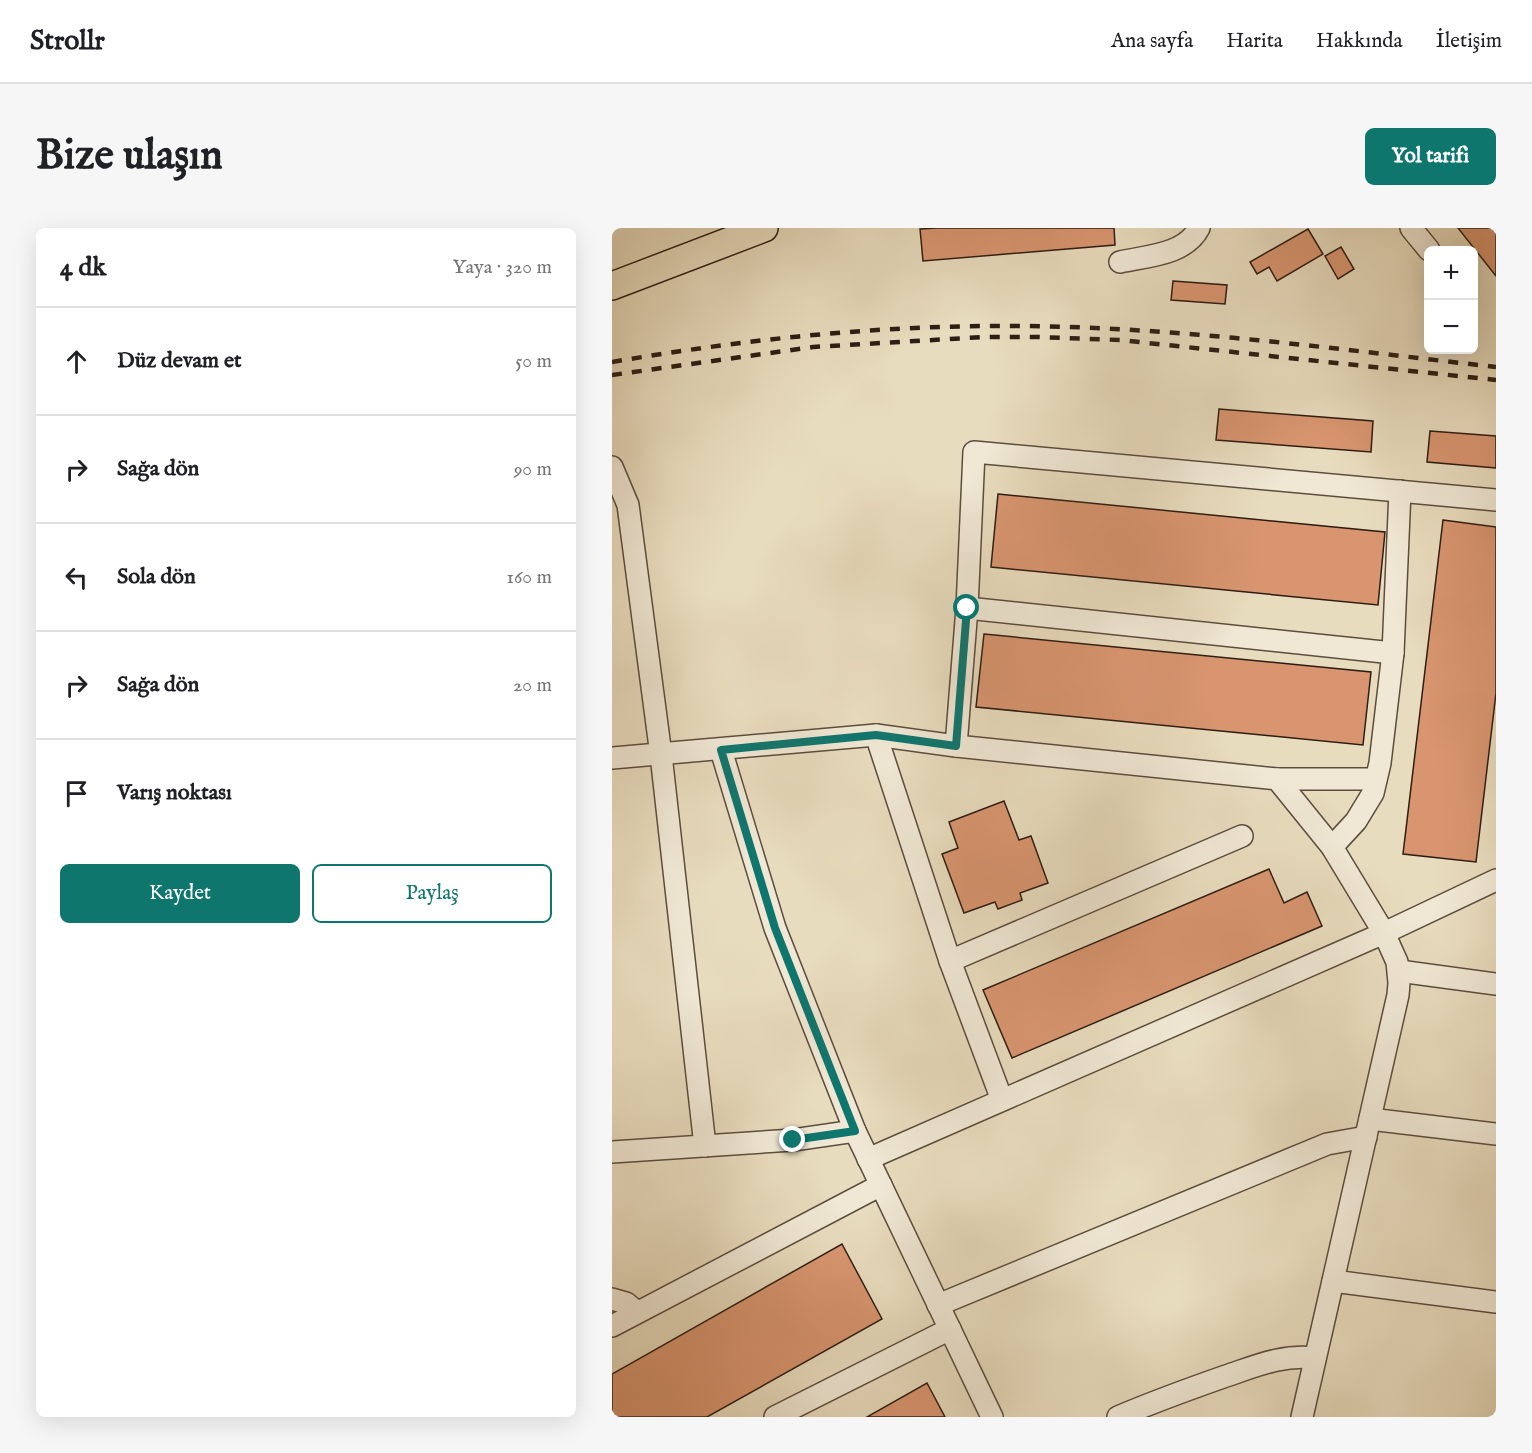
<!DOCTYPE html>
<html lang="tr">
<head>
<meta charset="utf-8">
<style>
  body { margin:0; font-family:"IM FELL English",serif; background:#f6f6f6; color:#202124 }
  .controls { position:absolute; right:18px; top:18px; display:grid; overflow:hidden; border-radius:9px; box-shadow:0 6px 24px #0002 }
  .controls button { width:54px; height:54px; display:grid; place-items:center; padding:0; border:0; border-bottom:2px solid #e0e0e0; background:#fff; color:#202124; font:30px sans-serif }
  .stop { position:absolute; width:18px; height:18px; margin:-14px; border:4px solid #0f766e; border-radius:50%; background:#fff }
  .stop.end { background:#0f766e; border-color:#fff; box-shadow:0 2px 6px #0008 }
  .list { margin:0; padding:0; list-style:none }
  h2 { display:flex; justify-content:space-between; align-items:center; height:78px; margin:0; padding:0 24px; font-size:26px }
  h2 small { font-size:20px; font-weight:400; color:#757577 }
  .list li { display:grid; grid-template-columns:39px 1fr auto; gap:18px; align-items:center; box-sizing:border-box; height:108px; padding:0 24px; border-top:2px solid #e0e0e0 }
  .list b { display:block; font-size:22px; white-space:nowrap }
  .list em { font-size:20px; font-style:normal; color:#757577 }
  .actions { display:flex; gap:12px; padding:18px 24px }
  .actions a { flex:1; padding:14px 0; border:2px solid #0f766e; border-radius:9px; text-align:center; font-size:21px; color:#0f766e }
  .actions .main { background:#0f766e; color:#fff }
  .icon { flex:none; width:33px; height:33px; fill:none; stroke:currentColor; stroke-width:2; stroke-linecap:round; stroke-linejoin:round }
  .map { position:relative; flex:none; width:884px; height:1189px; overflow:hidden; border-radius:9px }
  header { display:flex; align-items:center; gap:36px; box-sizing:border-box; height:84px; padding:0 30px; background:#fff; border-bottom:2px solid #e0e0e0 }
  header strong { font-size:28px }
  nav { display:flex; gap:33px; margin-inline-start:auto; font-size:21px }
  .intro { display:flex; align-items:center; justify-content:space-between; box-sizing:border-box; height:144px; padding:0 36px }
  h1 { margin:0; font-size:42px }
  .button { padding:15px 27px; border-radius:9px; background:#0f766e; color:#fff; font-size:21px; font-weight:700 }
  main { display:flex; gap:36px; padding:0 36px }
  aside { flex:1; background:#fff; border-radius:9px; box-shadow:0 6px 24px #0002 }
  .map>svg:first-child { display:block }
  .building { fill:#d89570; stroke:#2d1d13; stroke-width:1.5 }
  .lines { fill:none; stroke-linecap:round; stroke-linejoin:round }
  .minor-casing { stroke:#5c4d3e; stroke-width:24 }
  .major-casing { stroke:#2d1d13; stroke-width:30 }
  .minor { stroke:#f0e8d5; stroke-width:21 }
  .major { stroke:#e8dcbe; stroke-width:27 }
  .rail { stroke:#2d1d13; stroke-width:4.5; stroke-dasharray:10 10; stroke-linecap:butt }
  .route { stroke:#0f766e; stroke-width:8 }
</style>
</head>
<body>
<header>
<strong>Strollr</strong>
<nav><a>Ana sayfa</a><a>Harita</a><a>Hakkında</a><a>İletişim</a></nav>
</header>
<div class="intro"><h1>Bize ulaşın</h1><a class="button">Yol tarifi</a></div>
<main>
<aside>
<h2>4 dk<small>Yaya · 320 m</small></h2>
<ul class="list">
<li><svg class="icon" aria-label="ahead" viewBox="0 0 24 24"><path d="M12 20V5M6 11l6-6 6 6"/></svg><div><b>Düz devam et</b></div><em>50 m</em></li>
<li><svg class="icon" aria-label="right" viewBox="0 0 24 24"><path d="M7 20v-9h11M14 6l5 5-5 5"/></svg><div><b>Sağa dön</b></div><em>90 m</em></li>
<li><svg class="icon" aria-label="left" viewBox="0 0 24 24"><path d="M17 20v-9H6M10 6l-5 5 5 5"/></svg><div><b>Sola dön</b></div><em>160 m</em></li>
<li><svg class="icon" aria-label="right" viewBox="0 0 24 24"><path d="M7 20v-9h11M14 6l5 5-5 5"/></svg><div><b>Sağa dön</b></div><em>20 m</em></li>
<li><svg class="icon" aria-label="arrive" viewBox="0 0 24 24"><path d="M6 21V4h12l-3 4 3 4H6"/></svg><div><b>Varış noktası</b></div></li>
</ul>
<div class="actions"><a class="main">Kaydet</a><a>Paylaş</a></div>
</aside>
<div class="map">
<svg width="884" height="1189" viewBox="0 0 884 1189">
  <rect width="100%" height="100%" fill="#e8dcbe"/>
  <filter id="stains"><feTurbulence type="fractalNoise" baseFrequency=".00333" numOctaves="4"/><feColorMatrix values="0 0 0 0 .2 0 0 0 0 .09 0 0 0 0 .02 0 0 0 .5 -.17"/></filter>
  <radialGradient id="worn" r=".72"><stop offset=".6" stop-color="#630" stop-opacity="0"/><stop offset="1" stop-color="#630" stop-opacity=".3"/></radialGradient>
  <g class="building">
    <path d="M325 0H502L503 17 311 33 308 1Z"/>
    <path d="M846 0H884V48Z"/>
    <path d="M696 1 711 26 665 53 657 39 645 46 638 34Z"/>
    <path d="M729 19 742 41 726 51 713 28Z"/>
    <path d="M561 53 615 57 613 76 559 72Z"/>
    <path d="M607 181 761 193 759 224 604 212Z"/>
    <path d="M818 203 884 208V240L815 234Z"/>
    <path d="M386 266 773 304 766 377 379 339Z"/>
    <path d="M831 292 884 299V465L864 634 791 626Z"/>
    <path d="M372 406 759 444 751 517 364 479Z"/>
    <path d="M392 573 407 612 419 608 436 655 408 665 410 672 386 681 383 674 352 685 330 626 346 620 337 594Z"/>
    <path d="M657 641 672 675 695 664 710 698 400 830 371 762Z"/>
    <path d="M230 1016 270 1091 95 1189H0V1146Z"/>
    <path d="M315 1155 333 1189H255Z"/>
  </g>
  <g class="lines">
    <defs>
      <g id="minor">
        <path d="M799 0 817 22"/>
        <path d="M508 34C535 28 573 27 587 0"/>
        <path d="M0 239 16 277 49 527 93 918"/>
        <path d="M355 380 781 425"/>
        <path d="M264 507 338 733 390 872"/>
        <path d="M344 518 355 380 362 224 884 272"/>
        <path d="M109 522 163 700 243 903 380 1189"/>
        <path d="M0 530 264 507 344 518 665 551 720 619 772 705 785 734 787 755 786 767 690 1189"/>
        <path d="M665 551H764"/>
        <path d="M720 619 744 593 761 565 768 535 781 425 788 263"/>
        <path d="M338 733 630 608"/>
        <path d="M787 743 884 756"/>
        <path d="M758 891 884 906"/>
        <path d="M0 924 181 912 243 903"/>
        <path d="M256 931 772 705 884 652"/>
        <path d="M721 1053 884 1074"/>
        <path d="M0 1071 14 1075 25 1084"/>
        <path d="M326 1077 715 916 754 909"/>
        <path d="M0 1098 269 957"/>
        <path d="M163 1189 338 1101"/>
        <path d="M506 1189C541 1174 577 1161 614 1148 644 1138 671 1126 703 1130"/>
      </g>
      <path id="major" d="M0 58 152 0"/>
    </defs>
    <use href="#minor" class="minor-casing"/>
    <use href="#major" class="major-casing"/>
    <use href="#minor" class="minor"/>
    <use href="#major" class="major"/>
    <g class="rail">
      <path d="M0 134C124 113 248 99 374 98 545 96 715 120 884 139"/>
      <path d="M0 147 201 119 372 109H426L508 112 884 152"/>
    </g>
  </g>
  <g class="lines">
    <path class="route" d="M181 912 243 903 163 700 109 522 264 507 344 518 355 380"/>
  </g>
  <rect width="100%" height="100%" filter="url(#stains)"/>
  <rect width="100%" height="100%" fill="url(#worn)"/>
</svg>
<div class="controls">
<button>+</button>
<button>−</button>
</div>
<div class="stop" style="left:355px;top:380px"></div>
<div class="stop end" style="left:181px;top:912px"></div>
</div>
</main>
</body>
</html>
